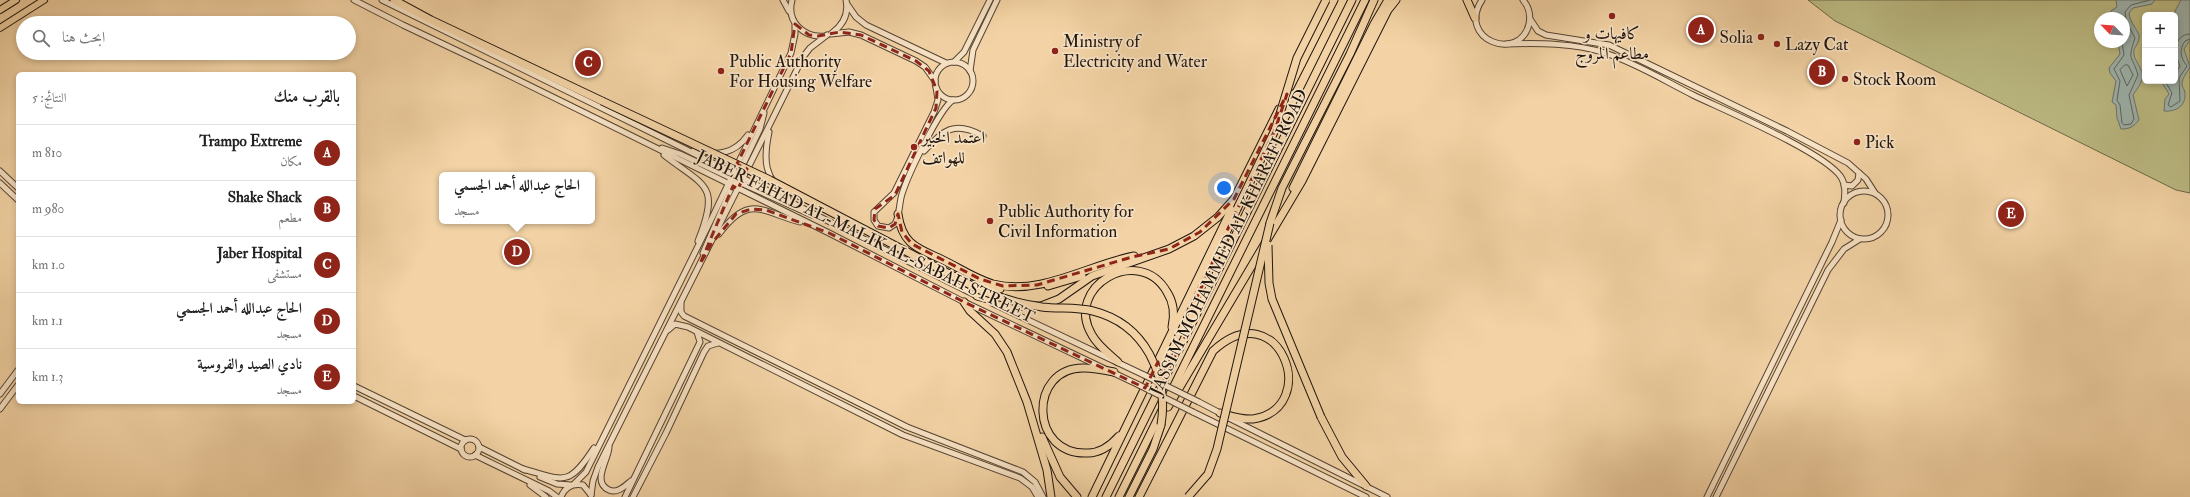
<!DOCTYPE html>
<html lang="ar">
<head>
<meta charset="utf-8">
<style>
  body { margin:0; font-family:"IM FELL Double Pica",Amiri,serif; background:#f2f2f2; color:#222; direction:rtl }
  .controls { position:absolute; right:12px; top:12px; display:grid; overflow:hidden; border-radius:6px; box-shadow:0 2px 6px #0003 }
  .controls button { width:36px; height:36px; display:grid; place-items:center; padding:0; border:0; border-bottom:1px solid #e0e0e0; background:#fff; color:#222; font:20px sans-serif }
  .compass { position:absolute; left:2094px; top:12px; width:36px; height:36px; border-radius:50%; background:#fff; box-shadow:0 2px 6px #0003; rotate:295deg }
  .you { position:absolute; left:1224px; top:188px; width:14px; height:14px; margin:-10px; border:3px solid #fff; border-radius:50%; background:#1a73e8; box-shadow:0 0 0 6px #1a73e833 }
  .badge { display:grid; place-items:center; width:26px; height:26px; border-radius:50%; background:#8f2418; color:#fff; font-size:13px; font-weight:700 }
  .pin { position:absolute; translate:-50% -50%; border:2px solid #fff; box-shadow:0 1px 4px #0006 }
  .popup { position:absolute; left:439px; top:172px; width:156px; height:52px; box-sizing:border-box; display:grid; place-content:center; border-radius:6px; background:#fff; filter:drop-shadow(0 1px 3px #0005); font-size:13px; white-space:nowrap; color:#767676 }
  .popup b { font-size:15px; color:#222 }
  .popup::after { content:''; position:absolute; left:50%; top:100%; margin-left:-8px; border:8px solid transparent; border-top-color:#fff }
  .list { margin:0; padding:0; list-style:none }
  h2 { display:flex; justify-content:space-between; align-items:center; height:52px; margin:0; padding:0 16px; font-size:17px }
  h2 small { font-size:13px; font-weight:400; color:#767676 }
  .list li { display:grid; grid-template-columns:26px 1fr auto; gap:12px; align-items:center; box-sizing:border-box; height:56px; padding:0 16px; border-top:1px solid #e0e0e0 }
  .list b { display:block; font-size:15px; white-space:nowrap }
  .list p { margin:0; font-size:13px; white-space:nowrap; color:#767676 }
  .list em { font-size:13px; font-style:normal; color:#767676 }
  .icon { flex:none; width:22px; height:22px; fill:none; stroke:currentColor; stroke-width:2; stroke-linecap:round; stroke-linejoin:round }
  .map { position:relative; flex:none; width:2190px; height:497px; overflow:hidden; direction:ltr }
  .search { position:absolute; background:#fff; box-shadow:0 2px 6px #0003; left:16px; top:16px; width:340px; height:44px; display:flex; align-items:center; gap:10px; box-sizing:border-box; padding:0 14px; border-radius:22px; color:#767676; font-size:15px }
  .panel { position:absolute; background:#fff; box-shadow:0 2px 6px #0003; left:16px; top:72px; width:340px; height:332px; border-radius:6px; direction:rtl }
  .map>svg:first-child { display:block }
  .green { fill:#bdbc85; stroke:#6e684a; fill-rule:evenodd }
  .water { fill:#9eb6b0; stroke:#6c766f }
  .lines { fill:none; stroke-linecap:round; stroke-linejoin:round }
  .shore { stroke:#5f665f; stroke-width:1 }
  .tertiary-casing { stroke:#554434; stroke-width:7 }
  .primary-casing { stroke:#20150e; stroke-width:8 }
  .motorway-casing { stroke:#20150e; stroke-width:9 }
  .tertiary { stroke:#f7e2c4; stroke-width:5 }
  .primary { stroke:#f3d3a5; stroke-width:6 }
  .motorway { stroke:#f3d3a5; stroke-width:7 }
  .tertiary-bridge-casing { stroke:#554434; stroke-width:7; stroke-linecap:butt }
  .motorway-bridge-casing { stroke:#20150e; stroke-width:9; stroke-linecap:butt }
  .tertiary-bridge { stroke:#f7e2c4; stroke-width:5 }
  .motorway-bridge { stroke:#f3d3a5; stroke-width:7 }
  .marked { fill:none; stroke:#8f2418; stroke-width:3; stroke-dasharray:8 5; stroke-linejoin:round }
  .poi-dot { fill:#8f2418; stroke:#f7e2c4; stroke-width:1.5 }
  .labels { text-anchor:middle; stroke-width:3.5; stroke-linejoin:round; paint-order:stroke }
  .poi-label { font-size:17px; fill:#20150e; stroke:#f7e2c4; text-anchor:start }
  .street-label { font-size:17px; fill:#20150e; stroke:#f7e2c4 }
</style>
</head>
<body>
<div class="map">
<svg width="2190" height="497" viewBox="0 0 2190 497">
  <rect width="100%" height="100%" fill="#f3d3a5"/>
  <filter id="stains"><feTurbulence type="fractalNoise" baseFrequency=".005" numOctaves="4"/><feColorMatrix values="0 0 0 0 .2 0 0 0 0 .09 0 0 0 0 .02 0 0 0 .5 -.17"/></filter>
  <radialGradient id="worn" r=".72"><stop offset=".6" stop-color="#630" stop-opacity="0"/><stop offset="1" stop-color="#630" stop-opacity=".3"/></radialGradient>
  <path class="green" d="M1808 0H2190V193L2176 190 1835 21ZM2145 15H2175V81H2145ZM2100 18H2124V42H2100Z"/>
  <g class="water">
    <path d="M2116 0H2155L2152 4 2133 8 2129 13C2130 23 2136 27 2139 35 2140 41 2136 45 2134 50 2132 61 2145 68 2142 79 2141 85 2136 90 2133 95L2139 120C2133 127 2130 129 2121 129L2117 118 2116 105 2112 102 2116 81 2110 73 2109 68 2120 54 2118 42H2124V18H2108L2111 11 2117 7Z"/>
    <path d="M2181 0H2190V40L2184 49 2190 67C2187 73 2182 78 2182 84 2182 87 2185 90 2185 93 2186 106 2176 112 2164 111L2165 99 2169 94 2161 81H2175V11Z"/>
  </g>
  <g class="lines">
    <g class="shore">
      <path d="M2122 42 2124 55 2114 69 2120 81 2117 100 2120 105 2122 123 2124 125 2131 124 2134 119 2129 95 2138 75C2132 54 2127 62 2135 38L2126 21 2125 12 2131 5 2150 0"/>
      <path d="M2125 65H2128L2133 75 2127 86 2120 70Z"/>
      <path d="M2175 75 2180 66C2175 55 2172 35 2190 34"/>
      <path d="M2165 81 2172 93 2168 105 2171 107 2180 101 2179 78 2187 66C2180 57 2179 50 2185 41L2190 39"/>
    </g>
    <defs>
      <g id="tertiary">
        <path d="M354 0 403 25 502 72 829 233 964 302 1139 385"/>
        <path d="M382 0 685 149 979 297"/>
        <path d="M783 0 789 11"/>
        <path d="M792 0C786 22 804 38 825 36"/>
        <path d="M1482 0C1456 40 1520 63 1529 24 1531 15 1529 7 1523 0"/>
        <path d="M847 4 856 17 866 25 946 63"/>
        <path d="M1530 19 1538 31 1546 35 1609 45 1787 131 1848 163 1866 179 1875 193"/>
        <path d="M832 33C843 25 849 14 846 0"/>
        <path d="M831 34 849 32 861 35 916 61 925 67 935 81"/>
        <path d="M1506 44C1538 43 1575 43 1605 53 1636 63 1665 81 1693 95 1724 110 1824 152 1841 177 1846 185 1845 194 1844 203"/>
        <path d="M954 62 964 52 990 0"/>
        <circle cx="954" cy="81" r="19"/>
        <path d="M970 71 973 50 997 0"/>
        <path d="M936 87 938 100 934 112 894 193 874 212V220L878 226 889 228 895 224C900 215 899 203 902 194 908 175 939 109 953 100"/>
        <path d="M769 132C763 161 764 177 788 198"/>
        <path d="M662 148 680 154 733 179"/>
        <path d="M694 150C716 156 734 155 748 135"/>
        <path d="M924 151C944 130 954 120 983 136"/>
        <path d="M664 155C705 187 721 184 698 241"/>
        <path d="M0 171 18 188"/>
        <path d="M737 177 760 129 764 113"/>
        <path d="M0 183 18 200"/>
        <path d="M728 184 741 183 812 215"/>
        <path d="M1844 185 1852 186 1858 180 1859 173"/>
        <circle cx="1864" cy="215" r="24"/>
        <path d="M719 234C749 194 760 211 800 222"/>
        <path d="M703 253 733 184"/>
        <path d="M681 303V312L684 316 907 427 1023 472 1035 482 1043 497"/>
        <path d="M992 303 1144 375"/>
        <path d="M668 330 675 324 688 327 903 435 1020 478 1032 487 1038 497"/>
        <path d="M354 386 465 440"/>
        <path d="M0 394 18 370"/>
        <path d="M354 396 461 449"/>
        <path d="M1199 402 1222 414"/>
        <path d="M0 409 18 385"/>
        <path d="M1193 412 1366 497"/>
        <path d="M1229 418 1387 497"/>
        <circle cx="470" cy="448" r="9"/>
        <path d="M479 447 525 470"/>
        <path d="M609 447C609 459 591 482 609 490 617 494 625 486 631 481"/>
        <path d="M475 455 549 491 557 497"/>
        <path d="M523 469C564 480 568 488 594 448"/>
        <path d="M540 477 557 484 571 485"/>
        <path d="M574 484 586 472 710 222 791 53 795 34V24"/>
        <path d="M530 485 546 497"/>
        <path d="M591 495 593 481 598 467C666 330 736 194 803 57L810 48 827 35"/>
        <path d="M561 497C565 487 572 483 583 485L591 495"/>
        <path d="M625 497 700 342 697 332"/>
        <path d="M633 497 666 433 704 352 708 346 718 343"/>
        <path d="M1707 497 1832 242 1841 220"/>
        <path d="M1716 497 1828 270 1844 249 1860 239"/>
      </g>
      <g id="primary">
        <path d="M0 10 16 0"/>
        <path d="M0 28 44 0"/>
      </g>
      <g id="motorway">
        <path d="M394 0 431 20 602 101"/>
        <path d="M1467 0 1475 18"/>
        <path d="M1290 87 1334 0"/>
        <path d="M1293 188 1374 24 1388 0"/>
        <path d="M898 214C902 244 917 248 941 259 958 267 975 279 993 284 1041 296 1088 265 1134 256"/>
        <path d="M1270 223 1282 188 1350 54 1374 0"/>
        <path d="M973 285 1000 289"/>
        <path d="M1048 286 1082 276"/>
        <path d="M977 296 1014 306H1041L1059 299 1092 276 1169 249 1194 236 1218 217 1234 199 1279 109"/>
        <path d="M964 302 970 311 995 334 1007 352 1027 402 1047 470 1051 497"/>
        <path d="M1190 323 1196 299 1237 209"/>
        <path d="M1118 362C1109 354 1098 346 1092 335 1063 287 1139 243 1167 292 1174 303 1175 314 1172 327"/>
        <path d="M1114 372C1104 370 1094 368 1084 368 1028 367 1029 456 1088 453 1100 453 1111 445 1119 436"/>
        <path d="M1168 407 1302 181 1388 10 1396 0"/>
        <path d="M1321 417 1342 457 1366 486"/>
        <path d="M1042 437 1060 477 1077 497"/>
        <path d="M1092 497 1234 204"/>
        <path d="M1106 497 1352 0"/>
        <path d="M1119 497 1365 0"/>
        <path d="M1129 497 1153 449 1161 425"/>
        <path d="M1139 497 1213 351C1279 290 1323 408 1253 419 1242 420 1231 416 1220 413"/>
      </g>
    </defs>
    <use href="#tertiary" class="tertiary-casing"/>
    <use href="#primary" class="primary-casing"/>
    <use href="#motorway" class="motorway-casing"/>
    <use href="#tertiary" class="tertiary"/>
    <use href="#primary" class="primary"/>
    <use href="#motorway" class="motorway"/>
    <defs>
      <g id="tertiary-bridge">
        <path d="M1144 375 1199 402"/>
        <path d="M1139 385 1193 412"/>
      </g>
      <g id="motorway-bridge">
        <path d="M602 101 770 180 980 290C1000 298 1021 304 1042 307 1059 309 1076 307 1093 311 1145 324 1169 375 1161 425"/>
        <path d="M1237 209 1275 130 1297 58 1326 0"/>
        <path d="M1268 245 1269 283 1272 299 1321 417"/>
        <path d="M1188 497 1208 474 1217 449 1270 223"/>
      </g>
    </defs>
    <use href="#tertiary-bridge" class="tertiary-bridge-casing"/>
    <use href="#motorway-bridge" class="motorway-bridge-casing"/>
    <use href="#tertiary-bridge" class="tertiary-bridge"/>
    <use href="#motorway-bridge" class="motorway-bridge"/>
  </g>
  <path class="marked" d="M795 24 809 35 818 36 840 32 861 35 916 61 929 71 937 91 936 108 895 195 875 209 874 220 878 226 889 228 895 224 898 214 902 232 912 244 980 279 1003 286 1037 285 1132 257 1169 249 1200 232 1234 199 1287 94 1275 130 1225 235 1193 306 1190 327 1162 384 1158 362 1145 388 964 302 829 233 766 210 751 209 736 214 712 243 700 264 733 186 738 189 747 169 737 164 791 53Z"/>
  <g class="poi-dot">
    <circle cx="1612" cy="16" r="4"/>
    <circle cx="1761" cy="37" r="4"/>
    <circle cx="1777" cy="44" r="4"/>
    <circle cx="1055" cy="51" r="4"/>
    <circle cx="721" cy="71" r="4"/>
    <circle cx="1845" cy="79" r="4"/>
    <circle cx="1857" cy="142" r="4"/>
    <circle cx="914" cy="147" r="4"/>
    <circle cx="990" cy="221" r="4"/>
  </g>
  <g class="labels">
    <g class="poi-label">
      <text x="1612" y="39" text-anchor="middle">كافيهات و<tspan x="1612" dy="20">مطاعم المروج</tspan></text>
      <text x="1753" y="43" text-anchor="end">Solia</text>
      <text x="1063" y="47">Ministry of<tspan x="1063" dy="20">Electricity and Water</tspan></text>
      <text x="1785" y="50">Lazy Cat</text>
      <text x="729" y="67">Public Authority<tspan x="729" dy="20">For Housing Welfare</tspan></text>
      <text x="1853" y="85">Stock Room</text>
      <text x="922" y="143">اعتمد الخبير<tspan x="922" dy="20">للهواتف</tspan></text>
      <text x="1865" y="148">Pick</text>
      <text x="998" y="217">Public Authority for<tspan x="998" dy="20">Civil Information</tspan></text>
    </g>
    <g class="street-label">
      <text transform="translate(866 236) rotate(26)" y="6">JABER FAHAD AL-MALIK AL-SABAH STREET</text>
      <text transform="translate(1228 242) rotate(-64)" y="6">JASSIM MOHAMMED AL KHARAFI ROAD</text>
    </g>
  </g>
  <rect width="100%" height="100%" filter="url(#stains)"/>
  <rect width="100%" height="100%" fill="url(#worn)"/>
</svg>
<div class="controls">
<button>+</button>
<button>−</button>
</div>
<svg class="compass" viewBox="-18 -18 36 36"><path d="M0-13l5 13h-10z" fill="#e53935"/><path d="M0 13l5-13h-10z" fill="#767676"/></svg>
<div class="you"></div>
<div class="pin badge" style="left:1701px;top:30px">A</div>
<div class="pin badge" style="left:1822px;top:72px">B</div>
<div class="pin badge" style="left:588px;top:63px">C</div>
<div class="pin badge" style="left:517px;top:252px">D</div>
<div class="popup"><b>الحاج عبدالله أحمد الجسمي</b>مسجد</div>
<div class="pin badge" style="left:2011px;top:214px">E</div>
<div class="search"><svg class="icon" aria-label="search" viewBox="0 0 24 24"><circle cx="10" cy="10" r="6"/><path d="M15 15l6 6"/></svg>ابحث هنا</div>
<section class="panel">
<h2>بالقرب منك<small>النتائج: 5</small></h2>
<ul class="list">
<li><span class="badge">A</span><div><b>Trampo Extreme</b><p>مكان</p></div><em>810 m</em></li>
<li><span class="badge">B</span><div><b>Shake Shack</b><p>مطعم</p></div><em>980 m</em></li>
<li><span class="badge">C</span><div><b>Jaber Hospital</b><p>مستشفى</p></div><em>1.0 km</em></li>
<li><span class="badge">D</span><div><b>الحاج عبدالله أحمد الجسمي</b><p>مسجد</p></div><em>1.1 km</em></li>
<li><span class="badge">E</span><div><b>نادي الصيد والفروسية</b><p>مسجد</p></div><em>1.3 km</em></li>
</ul>
</section>
</div>
</body>
</html>
